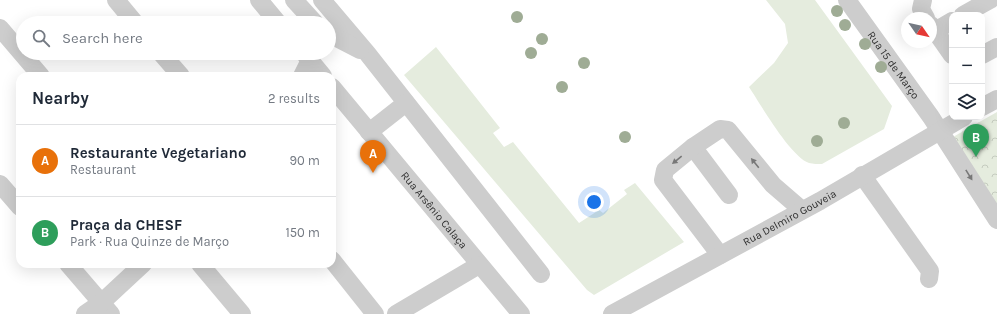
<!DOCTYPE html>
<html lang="en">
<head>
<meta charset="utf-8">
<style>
  body { margin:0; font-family:Karla,sans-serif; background:#f6f6f7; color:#1f2937 }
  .controls { position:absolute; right:12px; top:12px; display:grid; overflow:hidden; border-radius:8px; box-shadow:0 4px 16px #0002 }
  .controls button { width:36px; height:36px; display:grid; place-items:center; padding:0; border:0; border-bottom:1px solid #e0e1e3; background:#fff; color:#1f2937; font:20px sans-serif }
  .compass { position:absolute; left:901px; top:12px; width:36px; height:36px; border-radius:50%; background:#fff; box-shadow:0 4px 16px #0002; rotate:124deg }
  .you { position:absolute; left:594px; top:202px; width:14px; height:14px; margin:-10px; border:3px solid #fff; border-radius:50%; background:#1a73e8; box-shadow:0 0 0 6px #1a73e833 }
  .badge { display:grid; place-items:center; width:26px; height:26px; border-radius:50%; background:#db3e3d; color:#fff; font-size:13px; font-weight:700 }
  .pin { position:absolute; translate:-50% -33px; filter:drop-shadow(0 1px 2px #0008) }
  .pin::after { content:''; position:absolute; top:21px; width:14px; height:12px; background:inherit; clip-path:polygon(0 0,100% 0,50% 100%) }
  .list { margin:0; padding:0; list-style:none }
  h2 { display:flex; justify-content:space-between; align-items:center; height:52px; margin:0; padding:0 16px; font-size:17px }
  h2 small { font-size:13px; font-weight:400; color:#747a83 }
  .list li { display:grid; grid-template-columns:26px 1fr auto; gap:12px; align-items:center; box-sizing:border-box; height:72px; padding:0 16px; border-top:1px solid #e0e1e3 }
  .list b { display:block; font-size:15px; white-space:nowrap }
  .list p { margin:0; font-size:13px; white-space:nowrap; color:#747a83 }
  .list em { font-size:13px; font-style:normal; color:#747a83 }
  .icon { flex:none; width:22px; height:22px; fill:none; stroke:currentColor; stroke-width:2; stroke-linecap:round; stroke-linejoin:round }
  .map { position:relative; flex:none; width:997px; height:314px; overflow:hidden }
  .search { position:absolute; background:#fff; box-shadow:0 4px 16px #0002; left:16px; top:16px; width:320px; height:44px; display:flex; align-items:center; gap:10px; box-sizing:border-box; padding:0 14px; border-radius:22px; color:#747a83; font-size:15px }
  .panel { position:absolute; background:#fff; box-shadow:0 4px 16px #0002; left:16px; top:72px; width:320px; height:196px; border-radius:12px }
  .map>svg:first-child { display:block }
  .grass { fill:#e5ecde }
  .park { fill:url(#park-crowns) }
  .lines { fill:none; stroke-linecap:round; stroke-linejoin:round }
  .minor { stroke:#cdcdcd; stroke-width:18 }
  .tree { fill:#9fac95 }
  .oneway { fill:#777 }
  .labels { text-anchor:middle; stroke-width:4; stroke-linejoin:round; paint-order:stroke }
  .street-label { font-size:11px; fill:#303030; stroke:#fff }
</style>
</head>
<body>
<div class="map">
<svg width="997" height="314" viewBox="0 0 997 314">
  <defs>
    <pattern id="park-crowns" width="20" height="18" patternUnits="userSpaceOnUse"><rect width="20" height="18" fill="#e5ecde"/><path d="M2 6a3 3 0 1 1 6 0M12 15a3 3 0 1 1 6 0" fill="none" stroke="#c5cbbf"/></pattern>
  </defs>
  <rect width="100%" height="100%" fill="#fff"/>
  <g class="grass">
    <path d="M766 0H815L892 106 884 129 822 164C818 164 813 164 809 163 790 156 761 105 749 87L774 63 788 43 785 24Z"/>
    <path d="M436 47 500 128 493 133 504 147 513 142 579 223 599 210 603 213 627 194 624 190 635 183 684 242 594 295 587 290 404 75Z"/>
  </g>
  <path class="park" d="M997 112V215L953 137Z"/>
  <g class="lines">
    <g class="minor">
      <path d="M116 0 135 23"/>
      <path d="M259 0 278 23"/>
      <path d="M294 0 315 23"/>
      <path d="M322 0 367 53 541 274"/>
      <path id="s1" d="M847 0 931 117 997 220"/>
      <path d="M923 0 921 9 926 18"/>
      <path d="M963 15 990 0"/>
      <path d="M931 25 952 55"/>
      <path d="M0 28 41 76"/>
      <path d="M935 31 952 21"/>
      <path d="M329 34 360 50"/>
      <path d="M161 53 181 76"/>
      <path d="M304 53 323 76"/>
      <path d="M982 55 997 47"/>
      <path d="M302 76 310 60"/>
      <path id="s2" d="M332 87 521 314"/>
      <path d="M982 107 997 99"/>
      <path d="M369 132 406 103"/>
      <path d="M693 147 729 195"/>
      <path d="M862 175 930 271 929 279"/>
      <path d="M0 184 20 207"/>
      <path d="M720 255 663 180 665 170 693 147 720 129 728 130 773 185 802 210"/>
      <path d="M332 260 375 314"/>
      <path d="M68 264 111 314"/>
      <path d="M200 264 242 314"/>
      <path d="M85 314 101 303 143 264"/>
      <path d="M396 314 479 265"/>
      <path id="s3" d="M612 314 820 201 964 117"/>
    </g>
  </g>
  <g class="tree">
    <circle cx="837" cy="11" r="6"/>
    <circle cx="517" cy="17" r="6"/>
    <circle cx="845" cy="25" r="6"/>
    <circle cx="542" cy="39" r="6"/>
    <circle cx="865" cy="44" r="6"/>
    <circle cx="531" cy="53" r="6"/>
    <circle cx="584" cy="63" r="6"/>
    <circle cx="881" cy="67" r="6"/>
    <circle cx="562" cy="87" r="6"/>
    <circle cx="844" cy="123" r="6"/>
    <circle cx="625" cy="137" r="6"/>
    <circle cx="817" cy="141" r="6"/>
  </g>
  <defs><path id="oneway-solid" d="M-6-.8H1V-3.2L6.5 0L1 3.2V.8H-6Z"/></defs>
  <g class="oneway">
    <use href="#oneway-solid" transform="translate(677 160) rotate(141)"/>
    <use href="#oneway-solid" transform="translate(755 163) rotate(-129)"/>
    <use href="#oneway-solid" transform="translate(969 175) rotate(58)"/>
  </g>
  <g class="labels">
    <g class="street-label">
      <text dy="4" stroke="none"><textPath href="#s1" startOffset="80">Rua 15 de Março</textPath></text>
      <text dy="4" stroke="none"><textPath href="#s2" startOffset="160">Rua Arsênio Calaça</textPath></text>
      <text dy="4" stroke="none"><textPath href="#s3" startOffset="202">Rua Delmiro Gouveia</textPath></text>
    </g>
  </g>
</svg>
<div class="controls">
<button>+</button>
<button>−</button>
<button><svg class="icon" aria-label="layers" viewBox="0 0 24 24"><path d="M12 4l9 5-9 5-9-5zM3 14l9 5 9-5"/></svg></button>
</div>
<svg class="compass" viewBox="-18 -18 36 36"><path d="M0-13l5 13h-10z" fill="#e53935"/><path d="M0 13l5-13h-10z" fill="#747a83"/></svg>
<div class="you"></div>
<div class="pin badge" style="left:373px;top:173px;background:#e8710a">A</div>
<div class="pin badge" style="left:976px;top:157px;background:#2e9e5b">B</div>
<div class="search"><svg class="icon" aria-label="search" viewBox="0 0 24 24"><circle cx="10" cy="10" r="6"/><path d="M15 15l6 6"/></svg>Search here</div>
<section class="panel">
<h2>Nearby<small>2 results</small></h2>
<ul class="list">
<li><span class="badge" style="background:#e8710a">A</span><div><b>Restaurante Vegetariano</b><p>Restaurant</p></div><em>90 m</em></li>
<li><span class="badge" style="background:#2e9e5b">B</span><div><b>Praça da CHESF</b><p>Park · Rua Quinze de Março</p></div><em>150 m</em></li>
</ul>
</section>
</div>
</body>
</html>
